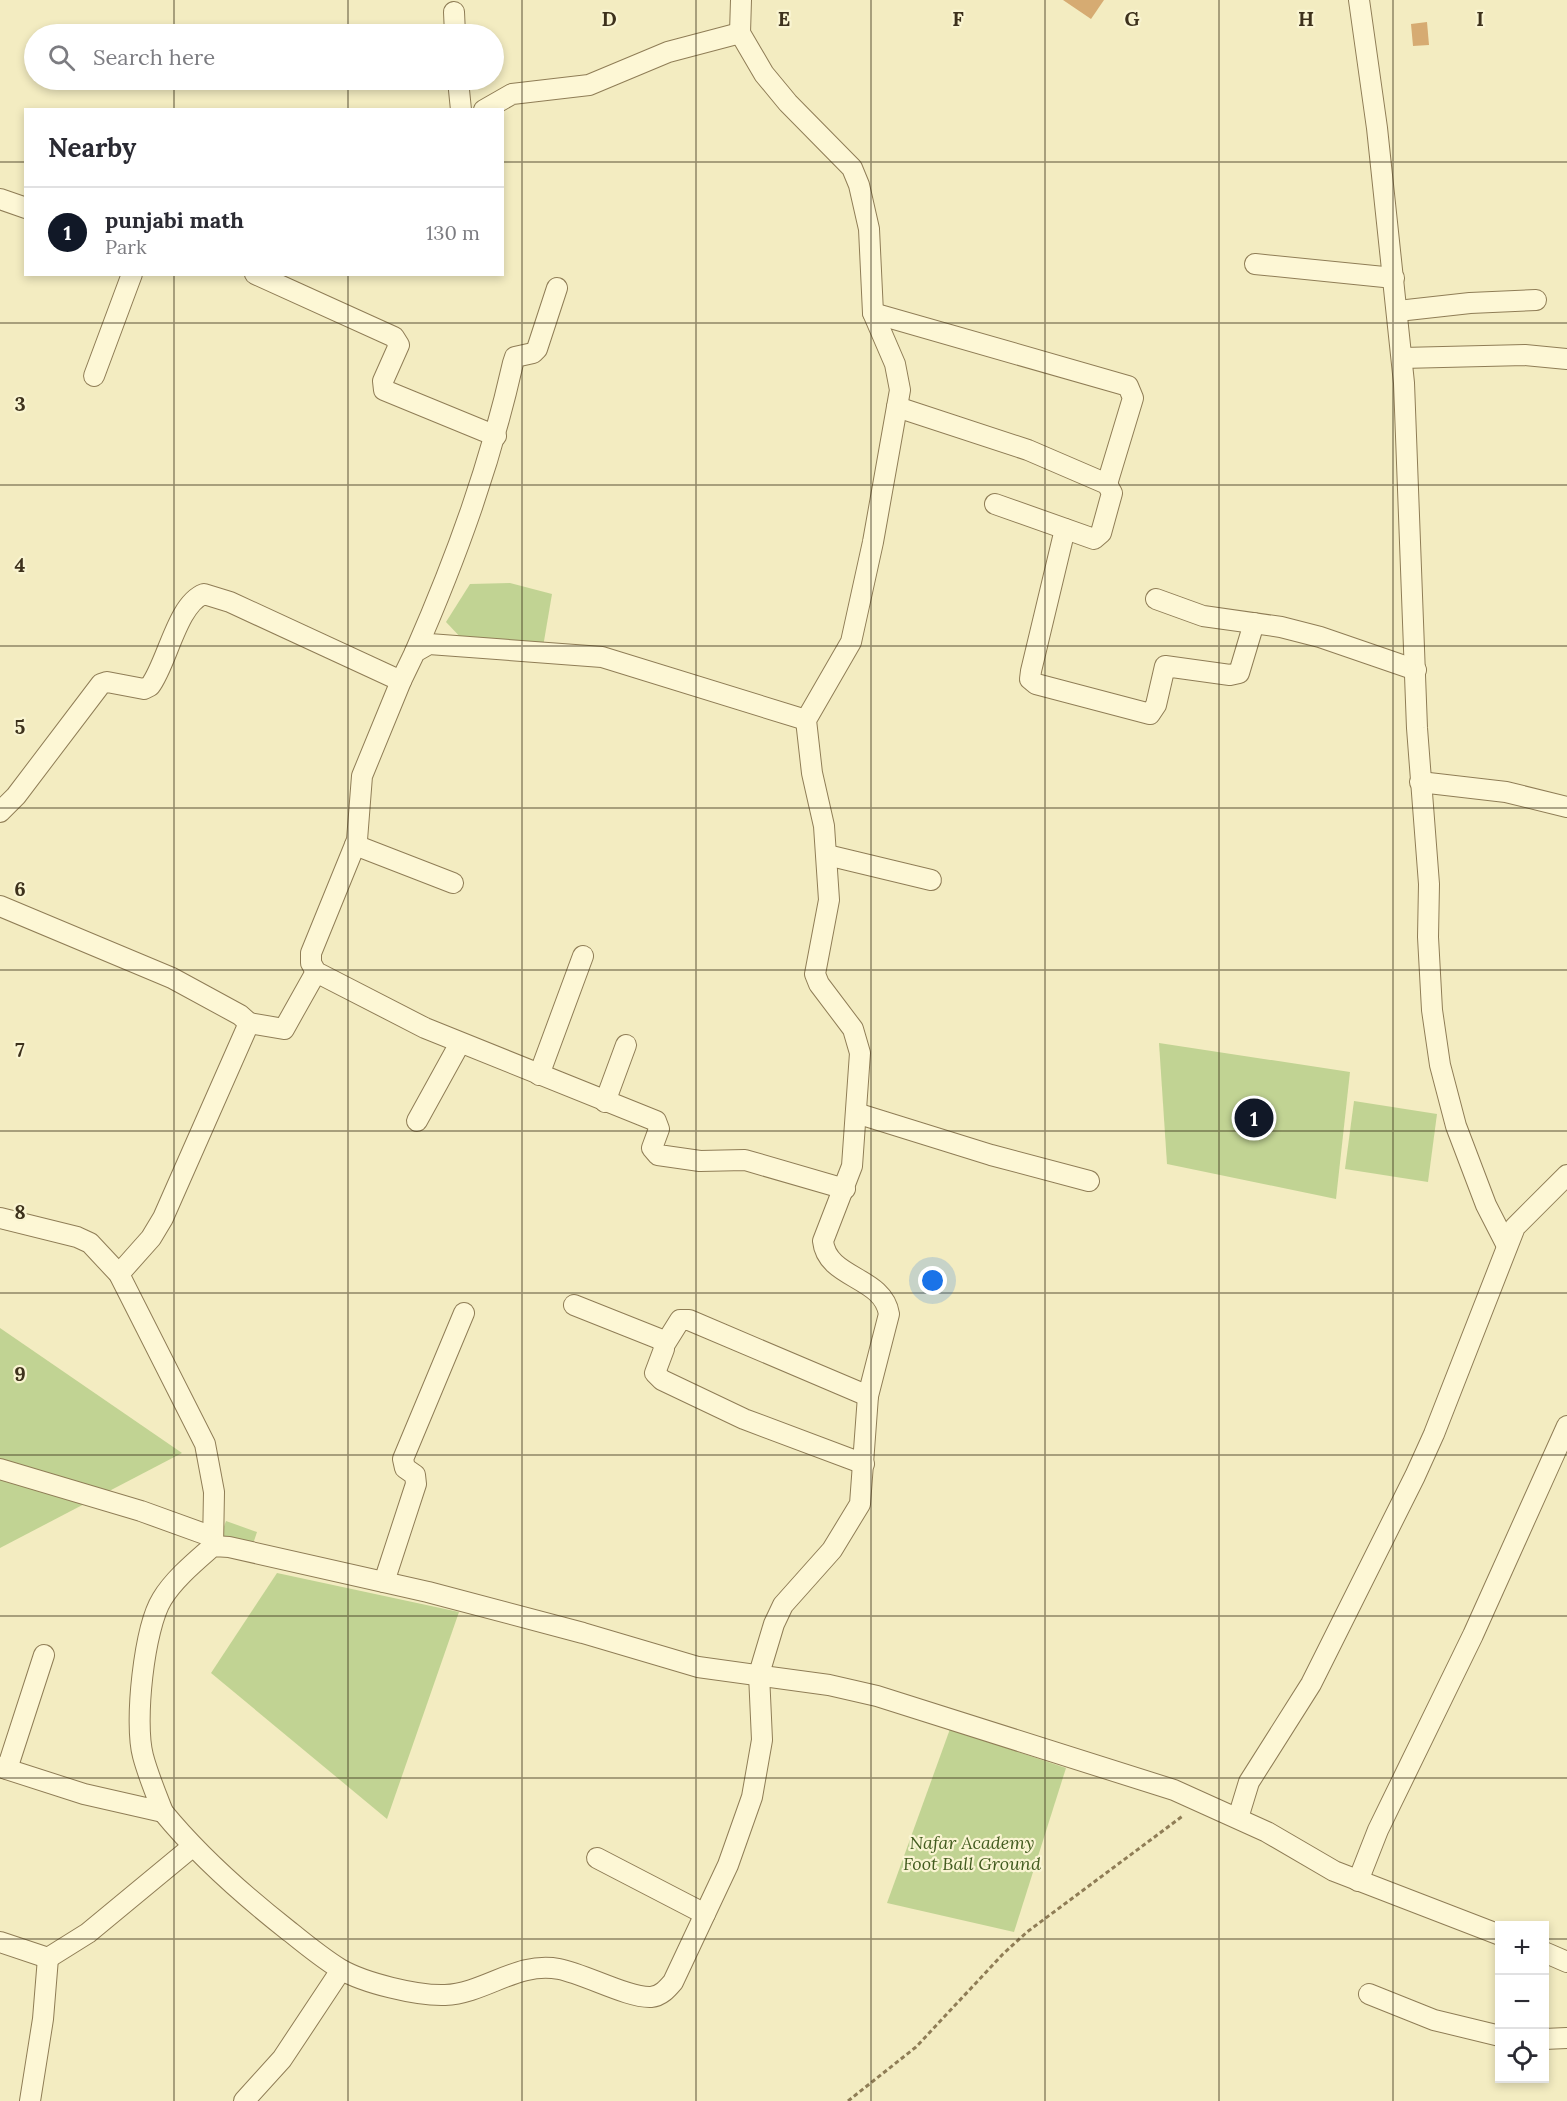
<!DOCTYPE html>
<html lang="en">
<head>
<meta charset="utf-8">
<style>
  body { margin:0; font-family:Lora,serif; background:#f7f7f7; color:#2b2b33 }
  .controls { position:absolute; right:18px; bottom:18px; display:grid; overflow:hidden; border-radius:0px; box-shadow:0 3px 9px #0003 }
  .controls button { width:54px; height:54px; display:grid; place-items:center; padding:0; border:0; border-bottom:2px solid #e1e1e2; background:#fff; color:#2b2b33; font:30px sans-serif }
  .you { position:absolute; left:933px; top:1281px; width:21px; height:21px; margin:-15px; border:4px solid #fff; border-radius:50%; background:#1a73e8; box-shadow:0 0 0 9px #1a73e833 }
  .badge { display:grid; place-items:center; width:39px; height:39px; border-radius:50%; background:#111827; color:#fff; font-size:20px; font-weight:700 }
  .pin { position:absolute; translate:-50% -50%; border:3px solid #fff; box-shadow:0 2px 6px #0006 }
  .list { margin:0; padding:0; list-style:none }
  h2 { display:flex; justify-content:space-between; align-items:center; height:78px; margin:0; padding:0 24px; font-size:26px }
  h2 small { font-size:20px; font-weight:400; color:#7c7c81 }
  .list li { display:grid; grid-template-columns:39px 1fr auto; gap:18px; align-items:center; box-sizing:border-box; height:90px; padding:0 24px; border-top:2px solid #e1e1e2 }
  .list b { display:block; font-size:22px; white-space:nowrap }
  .list p { margin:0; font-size:20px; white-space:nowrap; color:#7c7c81 }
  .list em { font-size:20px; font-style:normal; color:#7c7c81 }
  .icon { flex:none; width:33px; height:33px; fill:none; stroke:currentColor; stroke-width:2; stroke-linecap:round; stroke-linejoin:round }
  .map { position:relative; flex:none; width:1567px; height:2101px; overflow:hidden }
  .search { position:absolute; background:#fff; box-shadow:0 3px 9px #0003; left:24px; top:24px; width:480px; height:66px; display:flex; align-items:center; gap:15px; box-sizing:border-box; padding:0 21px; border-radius:33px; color:#7c7c81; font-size:22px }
  .panel { position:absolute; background:#fff; box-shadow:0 3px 9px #0003; left:24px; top:108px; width:480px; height:168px; border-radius:0px }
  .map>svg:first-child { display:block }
  .green { fill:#c1d393 }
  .building { fill:#d6ab72 }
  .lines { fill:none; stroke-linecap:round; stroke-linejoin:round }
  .minor-casing { stroke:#8f7d56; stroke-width:22 }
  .path { stroke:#8f7d56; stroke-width:3; stroke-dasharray:4.5 3; stroke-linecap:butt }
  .minor { stroke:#fdf7d5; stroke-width:20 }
  .grid { fill:none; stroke:#3d311c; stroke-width:1.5; stroke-opacity:0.55 }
  .labels { text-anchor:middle; stroke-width:4.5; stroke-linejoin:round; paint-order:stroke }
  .park-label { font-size:18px; font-style:italic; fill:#435c20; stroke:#f9f4d1 }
  .grid-label { font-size:20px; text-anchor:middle; font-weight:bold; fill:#3d311c; stroke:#f9f4d1; stroke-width:4.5; stroke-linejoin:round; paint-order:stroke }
</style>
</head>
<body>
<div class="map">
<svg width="1567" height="2101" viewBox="0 0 1567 2101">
  <rect width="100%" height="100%" fill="#f3ecc1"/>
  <g class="green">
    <path d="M510 583 552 594 543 647 464 641 446 622 470 584Z"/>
    <path d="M1159 1043 1350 1072 1336 1199 1167 1164Z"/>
    <path d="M1354 1101 1437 1114 1428 1182 1345 1169Z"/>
    <path d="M0 1328 182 1453 0 1548Z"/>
    <path d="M226 1521 257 1532 251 1550 218 1543Z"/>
    <path d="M277 1573 459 1612 387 1819 211 1673Z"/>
    <path d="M950 1729 1066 1768 1014 1932 887 1903Z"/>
  </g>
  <g class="building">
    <path d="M1063 0H1104L1091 19Z"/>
    <path d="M1427 22 1429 45 1413 46 1411 24Z"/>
  </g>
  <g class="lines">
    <defs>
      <g id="minor">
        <path d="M1359 0 1377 128 1404 383 1417 728 1429 884 1428 937 1432 1010 1440 1065 1456 1126 1486 1205 1507 1246"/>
        <path d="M454 12 455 34"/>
        <path d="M458 80 461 110"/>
        <path d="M484 110 512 94 589 85 668 52 740 33"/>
        <path d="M0 199 26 208"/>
        <path d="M1255 264 1394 278"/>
        <path d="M255 274 394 337 399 345 383 381 384 390 496 436"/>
        <path d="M1398 311 1470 303 1536 300"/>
        <path d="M873 313 1128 386 1133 398 1107 484"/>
        <path d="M1402 358 1525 355 1567 359"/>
        <path d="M94 376 132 274"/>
        <path d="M897 407 1028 450 1107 484 1112 493 1101 533 1094 539 995 504"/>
        <path d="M1065 529 1031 671 1030 679 1036 684 1150 714 1156 705 1165 666 1230 675 1239 673 1254 623"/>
        <path d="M1156 599 1203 616 1281 627 1320 637 1416 670"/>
        <path d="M415 652C457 556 490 465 513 363L515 357 533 353 537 349 557 288"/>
        <path d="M401 681 362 776 357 840 311 953V963L316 972 425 1028 656 1121 659 1129 652 1148 658 1155 700 1161 745 1160 845 1189"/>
        <path d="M1420 782 1506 792 1567 807"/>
        <path d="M0 812 16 796 101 684 107 682 144 689 150 686C167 664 177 604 204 594L230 602 401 681 415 652 429 644 602 657 806 720"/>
        <path d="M355 845 453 883"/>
        <path d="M827 855 931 880"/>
        <path d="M0 906 172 978 240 1015 249 1023 163 1218 151 1238 119 1274"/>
        <path d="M249 1023 284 1029 316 972"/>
        <path d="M539 1075 583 956"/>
        <path d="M605 1102 626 1045"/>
        <path d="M856 1113 991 1155 1089 1181"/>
        <path d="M417 1121 460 1043"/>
        <path d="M0 1218 77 1237 90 1243 119 1274 205 1444 214 1492 213 1546"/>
        <path d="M574 1305 662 1340 664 1349 655 1373 662 1380 744 1419 864 1464"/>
        <path d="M665 1344 680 1320H689L868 1396"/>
        <path d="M0 1469 141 1511 213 1537"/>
        <path d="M384 1582 416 1484 415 1475 405 1468 403 1459 464 1313"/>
        <path d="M0 1767 84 1794 163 1812C156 1794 148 1775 143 1756 134 1723 144 1628 162 1599 174 1579 196 1561 213 1546L229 1547 428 1592 583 1633 698 1667 829 1685 877 1696 1174 1790 1267 1832 1334 1871 1500 1935"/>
        <path d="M7 1769 44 1655"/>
        <path d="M163 1812C200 1857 243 1895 289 1931 305 1944 322 1958 340 1969 364 1983 417 1996 445 1995 486 1993 517 1961 559 1969 585 1974 628 1998 651 1997 661 1996 667 1989 673 1982L728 1865 752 1797 762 1740 759 1674 774 1624 783 1605 832 1550 860 1504 868 1396 889 1314C883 1276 827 1279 823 1241L852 1166 860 1053 853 1029 819 984 815 974 829 900 824 826 812 773 806 720 851 642 873 542 900 390 895 364 873 313 869 229 859 185 852 168 788 103 764 74 740 33 741 0"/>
        <path d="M1238 1818 1249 1782 1311 1684 1415 1476 1434 1434 1515 1227 1567 1175"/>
        <path d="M597 1858 705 1914"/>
        <path d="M1358 1881 1378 1830 1473 1635 1567 1426"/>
        <path d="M0 1942 48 1958 88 1933 192 1847"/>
        <path d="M1544 1952 1567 1962"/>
        <path d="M1369 1994 1434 2020 1500 2036"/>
        <path d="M1544 2039 1567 2038"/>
        <path d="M30 2101 43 2019 48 1958"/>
        <path d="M244 2101 282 2059 341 1970"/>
      </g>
    </defs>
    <use href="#minor" class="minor-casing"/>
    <path class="path" d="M848 2101 916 2047 1003 1954 1027 1932 1184 1815"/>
    <use href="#minor" class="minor"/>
  </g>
  <path class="grid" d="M174 0V34M348 0V34M522 0V2101M696 0V2101M871 0V2101M1045 0V2101M1219 0V2101M1393 0V2101M174 80V110M348 80V110M0 162H26M502 162H1567M174 274V2101M348 274V2101M0 323H1567M0 485H1567M0 646H1567M0 808H1567M0 970H1567M0 1131H1567M0 1293H1567M0 1455H1567M0 1616H1567M0 1778H1567M0 1939H1500M1544 1939H1567"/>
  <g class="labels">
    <g class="park-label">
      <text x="972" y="1849">Nafar Academy<tspan x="972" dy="21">Foot Ball Ground</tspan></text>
    </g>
  </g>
  <g class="grid-label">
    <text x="609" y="26">D</text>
    <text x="784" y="26">E</text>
    <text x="958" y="26">F</text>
    <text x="1132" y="26">G</text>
    <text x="1306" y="26">H</text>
    <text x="1480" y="26">I</text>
    <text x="20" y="411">3</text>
    <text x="20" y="572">4</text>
    <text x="20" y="734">5</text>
    <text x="20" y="896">6</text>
    <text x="20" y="1057">7</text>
    <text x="20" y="1219">8</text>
    <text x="20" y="1381">9</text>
  </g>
</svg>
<div class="controls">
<button>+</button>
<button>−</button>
<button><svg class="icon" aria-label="locate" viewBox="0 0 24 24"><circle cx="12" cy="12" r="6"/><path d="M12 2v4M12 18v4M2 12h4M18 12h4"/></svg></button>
</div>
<div class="you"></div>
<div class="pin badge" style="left:1254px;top:1118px">1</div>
<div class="search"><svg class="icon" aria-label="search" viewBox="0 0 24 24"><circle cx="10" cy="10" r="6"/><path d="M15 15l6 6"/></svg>Search here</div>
<section class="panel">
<h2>Nearby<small></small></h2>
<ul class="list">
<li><span class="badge">1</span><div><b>punjabi math</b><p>Park</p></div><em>130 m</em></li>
</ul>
</section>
</div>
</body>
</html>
